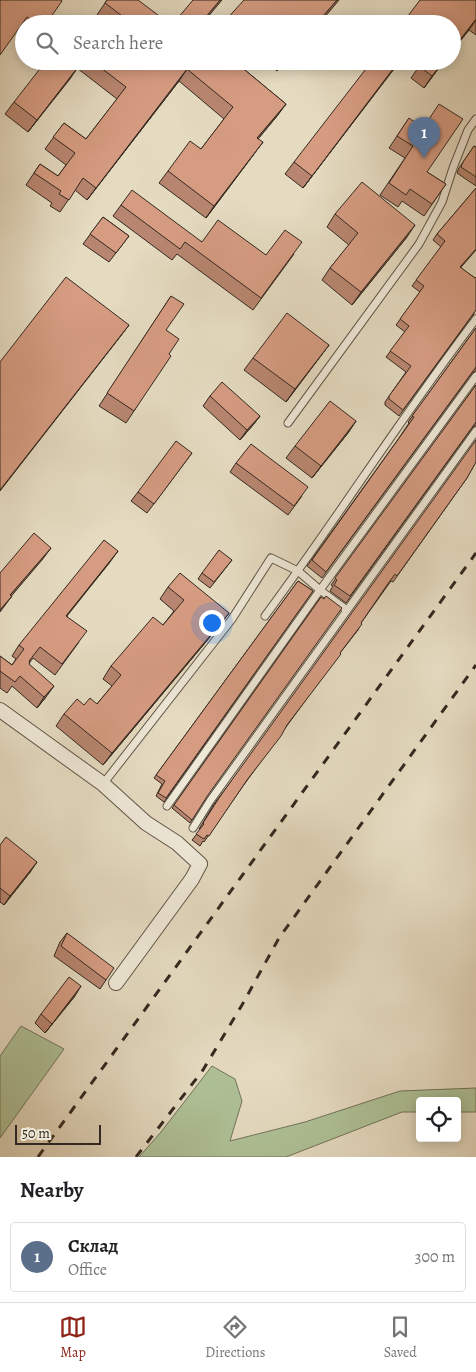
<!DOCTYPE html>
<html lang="en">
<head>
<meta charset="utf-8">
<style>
  body { margin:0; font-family:Alegreya,serif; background:#f6f6f6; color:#202124 }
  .controls { position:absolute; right:15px; bottom:15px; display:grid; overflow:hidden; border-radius:5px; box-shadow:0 2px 12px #0003 }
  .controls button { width:45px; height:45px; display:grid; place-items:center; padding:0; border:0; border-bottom:1px solid #e0e0e0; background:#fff; color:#202124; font:25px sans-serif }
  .scale { position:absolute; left:15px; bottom:12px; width:86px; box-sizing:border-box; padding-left:5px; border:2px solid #342820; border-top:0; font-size:14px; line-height:18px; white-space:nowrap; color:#342820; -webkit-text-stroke:4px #eee8d7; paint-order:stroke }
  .you { position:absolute; left:211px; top:622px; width:18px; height:18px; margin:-12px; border:4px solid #fff; border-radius:50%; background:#1a73e8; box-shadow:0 0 0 8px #1a73e833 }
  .badge { display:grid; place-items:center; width:32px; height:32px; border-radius:50%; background:#8f2418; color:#fff; font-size:16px; font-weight:700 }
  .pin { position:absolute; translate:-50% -41px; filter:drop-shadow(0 1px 2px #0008) }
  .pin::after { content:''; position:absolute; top:26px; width:18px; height:15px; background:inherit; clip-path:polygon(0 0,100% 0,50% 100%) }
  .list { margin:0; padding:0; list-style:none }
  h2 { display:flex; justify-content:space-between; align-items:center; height:65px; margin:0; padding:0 20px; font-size:21px }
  h2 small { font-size:16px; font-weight:400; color:#757577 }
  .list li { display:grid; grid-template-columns:32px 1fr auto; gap:15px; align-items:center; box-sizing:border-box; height:70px; margin:0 10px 10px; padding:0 10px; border:1px solid #e0e0e0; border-radius:5px }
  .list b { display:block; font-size:19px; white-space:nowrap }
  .list p { margin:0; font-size:16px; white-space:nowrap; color:#757577 }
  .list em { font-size:16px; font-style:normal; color:#757577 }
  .icon { flex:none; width:28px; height:28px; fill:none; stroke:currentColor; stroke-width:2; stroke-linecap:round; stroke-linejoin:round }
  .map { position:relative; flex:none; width:476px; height:1157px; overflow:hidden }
  .search { position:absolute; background:#fff; box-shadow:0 2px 12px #0003; left:15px; right:15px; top:15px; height:55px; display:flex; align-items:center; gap:12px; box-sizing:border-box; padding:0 18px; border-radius:28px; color:#757577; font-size:19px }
  .sheet { height:145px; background:#fff }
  nav { display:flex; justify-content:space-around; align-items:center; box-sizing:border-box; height:70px; border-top:1px solid #e0e0e0; background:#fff; font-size:14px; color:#757577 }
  nav a { display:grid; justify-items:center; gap:2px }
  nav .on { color:#8f2418 }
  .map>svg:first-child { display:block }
  .green { fill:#afc197; stroke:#72745c }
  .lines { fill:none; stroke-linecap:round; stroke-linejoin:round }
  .service-casing { stroke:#605548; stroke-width:9 }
  .minor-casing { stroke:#605548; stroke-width:16 }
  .service { stroke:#eee8d7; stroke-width:7 }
  .minor { stroke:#eee8d7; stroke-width:14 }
  .rail { stroke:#342820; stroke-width:3; stroke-dasharray:9 9; stroke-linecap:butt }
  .wall { fill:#b88670; stroke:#342820 }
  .shaded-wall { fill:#966d5b; stroke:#342820 }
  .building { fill:#d69c82; stroke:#342820 }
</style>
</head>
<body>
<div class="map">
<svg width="476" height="1157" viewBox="0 0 476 1157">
  <rect width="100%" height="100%" fill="#e5dbc1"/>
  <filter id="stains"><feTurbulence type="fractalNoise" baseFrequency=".004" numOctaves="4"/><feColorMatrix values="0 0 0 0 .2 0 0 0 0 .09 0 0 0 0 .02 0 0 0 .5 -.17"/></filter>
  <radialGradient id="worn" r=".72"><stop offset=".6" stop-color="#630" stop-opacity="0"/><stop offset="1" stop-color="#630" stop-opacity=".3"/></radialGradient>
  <g class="green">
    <path d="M21 1026 64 1049 0 1138V1056Z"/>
    <path d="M212 1066 235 1079 242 1101 230 1141 305 1122 400 1091 476 1088V1112H457V1101H420V1112H402L286 1157H139L161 1132Z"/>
  </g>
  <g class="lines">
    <defs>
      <g id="service">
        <path d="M288 423 419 244 442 202 453 168 468 130 476 119"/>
        <path d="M265 616C337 519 402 416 476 319"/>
        <path d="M103 784 232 619 271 558 298 571 320 590 347 610"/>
        <path d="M167 806 320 590 476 376"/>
        <path d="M193 828 210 801 476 431"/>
      </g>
      <path id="minor" d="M0 710 103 784 146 823 177 843 200 864 192 879 116 983"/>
    </defs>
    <use href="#service" class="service-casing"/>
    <use href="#minor" class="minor-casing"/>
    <use href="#service" class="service"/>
    <use href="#minor" class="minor"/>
    <g class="rail">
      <path d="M38 1157 476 553"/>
      <path d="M136 1157 203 1070 242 1005 279 938 476 665"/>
    </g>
  </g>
  <g class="wall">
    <path d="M0 0 46 24H24V32L19 29Z"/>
    <path d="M107 0 170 24H108L97 15Z"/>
    <path d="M476 0V35L469 30 452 51V24H402Z"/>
    <path d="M81 61H234L286 104 277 116 258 139 254 154 206 218 159 183 168 171 201 149 224 119 179 81 87 200 75 190 60 212 50 206 52 203 26 185 40 164 58 176 66 165 45 149 64 123 86 139 117 99 77 68 28 132 5 114 14 102 78 66Z"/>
    <path d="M265 61H286L277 71Z"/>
    <path d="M400 61 303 188 285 174 294 162Z"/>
    <path d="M423 61H444L424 88 411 78Z"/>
    <path d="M409 118 427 172 446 184 424 216 402 201 398 207 380 195 405 158 389 148Z"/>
    <path d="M474 146 476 147V186L457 173 459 168Z"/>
    <path d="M476 188 461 268 475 278 474 314 472 316 399 416 385 405V402L406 372 386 357 405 332 396 325 420 292 412 286 441 247 433 240 437 234Z"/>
    <path d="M121 205 202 242 266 255 294 254 253 310 177 254 172 260 113 216Z"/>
    <path d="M335 214 407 237 352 305 322 280 330 268 349 245 327 227Z"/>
    <path d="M103 217 129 236 109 262 83 244Z"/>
    <path d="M171 296 166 330 169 354 134 411 126 423 99 406Z"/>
    <path d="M476 328V371L472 373 322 578 307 566 399 438 409 423 408 422 431 390Z"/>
    <path d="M329 345 286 402 244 370 253 358Z"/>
    <path d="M476 385V426H474L472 428 346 603 330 591 333 586 331 585Z"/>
    <path d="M210 396 260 416 253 425 240 440 203 406Z"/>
    <path d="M356 421 348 433 312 478 286 458 295 446Z"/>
    <path d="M192 453 147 513 131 501 138 492Z"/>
    <path d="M236 463 302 496 288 515 230 472Z"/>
    <path d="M474 465 467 478 393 582 391 581 361 623 358 630 340 653 243 786 204 842 203 841 200 846 192 840 200 830 199 829 214 804Z"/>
    <path d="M232 560 210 588 198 579 202 573Z"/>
    <path d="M110 562 67 616 79 642 55 675 33 658 30 662 29 664 46 697 37 708 12 686 7 693 0 688V656L12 665 16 659 12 656 19 645Z"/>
    <path d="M298 581 313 591 164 802 156 796 162 784 154 778Z"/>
    <path d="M168 587 229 613 220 625 103 765 56 726 64 714 84 705 97 704 112 686 103 679 111 666 163 625 174 611 160 599Z"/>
    <path d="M321 597 207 795 190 823 172 808Z"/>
    <path d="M0 845 31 871 4 905 0 902Z"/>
    <path d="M67 933 106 980 100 989 54 956 60 942Z"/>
    <path d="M75 996 45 1033 35 1023 41 1014Z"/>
  </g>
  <g class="shaded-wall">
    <path d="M220 0H222L202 24H200Z"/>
    <path d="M337 0H339L319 24H316Z"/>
    <path d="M476 20 469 30 452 51V50Z"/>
    <path d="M284 61H286L277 71Z"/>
    <path d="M399 61H400L303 188 312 176Z"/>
    <path d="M444 61 424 88 432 76Z"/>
    <path d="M78 67 70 79 28 132 37 120Z"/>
    <path d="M187 69 179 81 87 200 96 188Z"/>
    <path d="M286 104 277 116 249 150 257 138Z"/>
    <path d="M263 142 206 218 214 206Z"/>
    <path d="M415 225 407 237 352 305 361 292Z"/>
    <path d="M476 249V250L456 273 460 267Z"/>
    <path d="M129 325 120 337 0 491V490Z"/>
    <path d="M329 345 320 357 286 402 295 389Z"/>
    <path d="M260 416 253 425 240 440 247 430Z"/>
    <path d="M356 421 348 433 312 478 321 466Z"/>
    <path d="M51 548 42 560 2 607 10 595Z"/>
    <path d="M118 551 110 562 58 626Z"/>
    <path d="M12 596 0 612V610Z"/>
    <path d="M229 613 220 625 103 765 112 753Z"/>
    <path d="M54 686 46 697 37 708 44 697Z"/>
    <path d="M37 862 31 871 4 905 10 896Z"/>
    <path d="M81 986 75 996 45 1033 52 1024Z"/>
  </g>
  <g class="building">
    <path d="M0 0H61L62 1 46 24H36L27 17 0 55Z"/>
    <path d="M107 0H138L170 24H128L130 22 105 3Z"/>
    <path d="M193 0H220L200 24H173Z"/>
    <path d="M244 0H337L316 24H226L224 22Z"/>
    <path d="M420 0H476V19L452 50V24H440L432 18 428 24H402Z"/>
    <path d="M46 61H71L78 67 37 120 14 102Z"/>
    <path d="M92 61H234L286 104 257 138 263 142 214 206 168 171 190 141 201 149 233 107 187 69 96 188 83 178 69 200 59 194 61 191 34 173 40 164 58 176 75 153 53 137 64 123 86 139 126 87Z"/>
    <path d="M372 61H399L312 176 294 162Z"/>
    <path d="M423 61H444L432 76 419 66Z"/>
    <path d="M439 104 463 119 427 172 446 184 432 204 410 189 406 195 389 183 413 146 397 136 409 118 423 128Z"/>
    <path d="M474 146 476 147V177L461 167 463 162Z"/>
    <path d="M362 182 415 225 361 292 330 268 358 233 335 214Z"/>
    <path d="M476 188V249L460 267 475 278 476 277V310L403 410 389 399V396L411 366 390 351 409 326 400 319 424 286 416 280 445 241 437 234Z"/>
    <path d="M132 190 202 242 218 220 266 255 285 230 302 242 261 298 185 242 180 249 121 205Z"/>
    <path d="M103 217 129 236 116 253 90 234Z"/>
    <path d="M66 277 129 325 0 490V362Z"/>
    <path d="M171 296 184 304 166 330 179 339 169 354 171 356 134 411 107 393Z"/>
    <path d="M287 313 329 345 295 389 253 358Z"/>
    <path d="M476 328V367L326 572 312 560 402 434 414 417 412 416 431 390Z"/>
    <path d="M222 382 260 416 247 430 210 396Z"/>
    <path d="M476 385V422L350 596 334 585 337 580 335 578Z"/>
    <path d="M330 401 356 421 321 466 295 446Z"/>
    <path d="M476 440V462L467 478 397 576 395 574 387 585 361 623 362 624 340 653 341 654 287 725 281 736 247 780 209 836 207 835 204 839 196 834 204 824 203 823 219 798Z"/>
    <path d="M176 441 192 453 154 504 138 492Z"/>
    <path d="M251 444 308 487 294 506 236 463Z"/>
    <path d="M34 533 51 548 10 595 12 596 0 610V573Z"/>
    <path d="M104 540 118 551 66 616 87 631 62 664 40 647 29 661 30 662 29 664 54 686 44 697 20 676 15 682 0 671V656L12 665 24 649 19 645Z"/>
    <path d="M219 550 232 560 214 582 202 573Z"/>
    <path d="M180 573 229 613 112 753 64 714 77 699 84 705 90 698 97 704 121 675 111 666 153 617 163 625 184 600 168 587Z"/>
    <path d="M298 581 313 591 166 798 158 793 165 781 156 775Z"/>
    <path d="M326 596 342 608 208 795 192 820 174 805 321 597 324 599Z"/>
    <path d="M6 837 37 862 10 896 0 888V845Z"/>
    <path d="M67 933 114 968 106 980 61 946Z"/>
    <path d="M69 977 81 986 52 1024 41 1014Z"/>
  </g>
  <rect width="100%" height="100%" filter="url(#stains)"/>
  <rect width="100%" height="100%" fill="url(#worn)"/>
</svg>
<div class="controls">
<button><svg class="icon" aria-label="locate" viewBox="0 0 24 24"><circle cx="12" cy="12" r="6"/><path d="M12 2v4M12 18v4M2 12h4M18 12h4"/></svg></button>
</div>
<div class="scale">50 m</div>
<div class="you"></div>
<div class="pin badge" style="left:424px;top:158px;background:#5c6f8a">1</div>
<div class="search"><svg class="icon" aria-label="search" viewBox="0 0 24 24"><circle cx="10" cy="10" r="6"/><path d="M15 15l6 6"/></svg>Search here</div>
</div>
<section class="sheet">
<h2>Nearby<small></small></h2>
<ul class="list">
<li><span class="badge" style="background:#5c6f8a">1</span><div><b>Склад</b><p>Office</p></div><em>300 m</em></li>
</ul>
</section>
<nav>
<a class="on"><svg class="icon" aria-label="map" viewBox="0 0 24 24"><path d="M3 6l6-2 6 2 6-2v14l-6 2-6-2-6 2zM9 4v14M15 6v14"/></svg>Map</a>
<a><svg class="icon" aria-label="directions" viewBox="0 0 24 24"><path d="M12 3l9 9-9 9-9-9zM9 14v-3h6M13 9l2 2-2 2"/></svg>Directions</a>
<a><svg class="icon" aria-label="saved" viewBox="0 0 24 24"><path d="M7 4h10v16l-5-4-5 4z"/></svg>Saved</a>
</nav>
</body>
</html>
